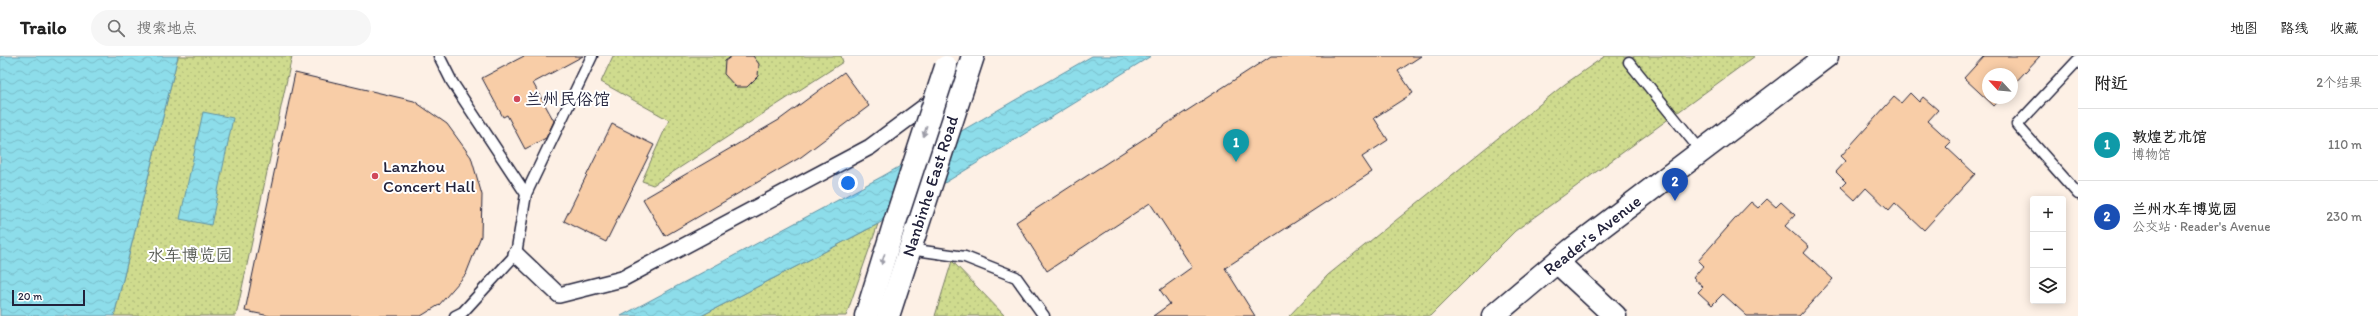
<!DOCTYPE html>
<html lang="zh">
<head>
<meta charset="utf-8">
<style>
  body { margin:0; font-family:Itim,"LXGW WenKai TC",sans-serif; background:#f6f6f6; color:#222 }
  .controls { position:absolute; right:12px; bottom:12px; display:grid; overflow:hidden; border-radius:4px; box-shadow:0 2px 10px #0003 }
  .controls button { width:36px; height:36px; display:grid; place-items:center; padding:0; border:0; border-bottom:1px solid #e0e0e0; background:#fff; color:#222; font:20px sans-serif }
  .compass { position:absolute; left:1982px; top:12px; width:36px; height:36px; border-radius:50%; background:#fff; box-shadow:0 2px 10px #0003; rotate:296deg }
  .scale { position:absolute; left:12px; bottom:10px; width:73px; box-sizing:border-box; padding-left:4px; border:2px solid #22223b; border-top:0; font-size:11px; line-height:14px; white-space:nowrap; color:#22223b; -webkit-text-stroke:3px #fff; paint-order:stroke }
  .you { position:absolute; left:848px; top:127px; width:14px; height:14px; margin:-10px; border:3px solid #fff; border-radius:50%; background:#1a73e8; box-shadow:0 0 0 6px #1a73e833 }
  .badge { display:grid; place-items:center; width:26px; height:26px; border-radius:50%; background:#0f766e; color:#fff; font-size:13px; font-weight:700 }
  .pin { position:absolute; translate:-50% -33px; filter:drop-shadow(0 1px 2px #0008) }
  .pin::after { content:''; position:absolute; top:21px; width:14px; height:12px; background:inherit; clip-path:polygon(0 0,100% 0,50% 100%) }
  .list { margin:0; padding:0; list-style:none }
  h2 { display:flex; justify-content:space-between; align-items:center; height:52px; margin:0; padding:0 16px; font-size:17px }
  h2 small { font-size:13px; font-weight:400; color:#767676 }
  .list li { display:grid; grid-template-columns:26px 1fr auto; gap:12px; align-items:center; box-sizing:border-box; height:72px; padding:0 16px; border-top:1px solid #e0e0e0 }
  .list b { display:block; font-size:15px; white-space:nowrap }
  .list p { margin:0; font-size:13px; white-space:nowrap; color:#767676 }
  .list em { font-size:13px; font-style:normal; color:#767676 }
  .icon { flex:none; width:22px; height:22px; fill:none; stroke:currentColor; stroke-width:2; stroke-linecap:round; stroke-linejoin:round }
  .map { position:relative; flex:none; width:2078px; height:260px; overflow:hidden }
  header { display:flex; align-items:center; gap:24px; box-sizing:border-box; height:56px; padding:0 20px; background:#fff; border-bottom:1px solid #e0e0e0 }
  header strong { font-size:19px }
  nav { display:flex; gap:22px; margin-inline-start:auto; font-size:14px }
  .search { width:280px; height:36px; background:#f6f6f6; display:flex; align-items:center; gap:10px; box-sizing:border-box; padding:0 14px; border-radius:22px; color:#767676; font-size:15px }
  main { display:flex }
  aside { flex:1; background:#fff }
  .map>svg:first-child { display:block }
  .green { fill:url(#green-dots); stroke:#787e64 }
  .water { fill:url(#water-waves); stroke:#6292a4 }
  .building { fill:#f8cda7; stroke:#22223b }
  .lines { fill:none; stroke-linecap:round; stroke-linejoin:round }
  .service-casing { stroke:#22223b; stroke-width:13 }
  .pedestrian-casing { stroke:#22223b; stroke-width:18 }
  .secondary-casing { stroke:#22223b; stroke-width:25 }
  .service { stroke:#fff; stroke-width:10 }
  .pedestrian { stroke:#fff; stroke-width:15 }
  .secondary { stroke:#fff; stroke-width:22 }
  .secondary-bridge-casing { stroke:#22223b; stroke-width:25; stroke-linecap:butt }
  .secondary-bridge { stroke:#fff; stroke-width:22 }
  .oneway { fill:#9c9ca7 }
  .poi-dot { fill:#d1495b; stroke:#fff; stroke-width:1.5 }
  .labels { text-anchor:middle; stroke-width:4; stroke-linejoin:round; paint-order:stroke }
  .poi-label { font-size:17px; fill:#22223b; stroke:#fff; text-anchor:start }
  .street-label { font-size:17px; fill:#22223b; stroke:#fff }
  .park-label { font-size:17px; fill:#565a54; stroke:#fff }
</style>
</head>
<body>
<header>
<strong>Trailo</strong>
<div class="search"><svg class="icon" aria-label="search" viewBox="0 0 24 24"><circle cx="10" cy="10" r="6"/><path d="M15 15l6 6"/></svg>搜索地点</div>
<nav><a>地图</a><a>路线</a><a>收藏</a></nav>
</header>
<main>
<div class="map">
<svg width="2078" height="260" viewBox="0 0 2078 260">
  <defs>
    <pattern id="green-dots" width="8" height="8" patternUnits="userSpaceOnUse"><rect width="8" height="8" fill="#cfdb8e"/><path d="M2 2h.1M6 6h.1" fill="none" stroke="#b1bc7b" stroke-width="1.8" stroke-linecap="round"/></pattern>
    <pattern id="water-waves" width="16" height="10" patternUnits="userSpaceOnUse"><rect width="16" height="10" fill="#8dddea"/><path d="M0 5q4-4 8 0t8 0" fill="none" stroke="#79bdca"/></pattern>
  </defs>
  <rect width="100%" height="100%" fill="#fdf0e5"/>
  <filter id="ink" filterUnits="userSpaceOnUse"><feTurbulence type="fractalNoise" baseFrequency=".025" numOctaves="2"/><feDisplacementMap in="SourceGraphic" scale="8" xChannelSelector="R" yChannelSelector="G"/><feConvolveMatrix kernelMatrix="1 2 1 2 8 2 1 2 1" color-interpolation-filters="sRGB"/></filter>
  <g filter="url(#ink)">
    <g class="green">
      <path d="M178 0H292L236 260H114Z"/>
      <path d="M613 0H841L843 6 653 129 642 125 669 64 601 26Z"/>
      <path d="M1605 0H1755L1515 175 1430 260H1289L1328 219 1565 28Z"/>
      <path d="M878 168 846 260H701Z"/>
      <path d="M952 205 1005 260H935Z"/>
    </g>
    <g class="water">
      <path d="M0 0H178L114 260H0Z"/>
      <path d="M1092 0H1151L878 168 701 260H621L883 120Z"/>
      <path d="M203 56 233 62 211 169 180 163Z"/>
    </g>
    <g class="building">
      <path d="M524 0H583L533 27 554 65 546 82 525 93 507 59 503 61 482 22Z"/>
      <path d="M732 0H753L759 8 758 20 747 31H736L724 18 725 5Z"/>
      <path d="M1271 0H1421L1398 15 1413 37 1374 62 1388 84 1362 101 1372 116 1225 212 1255 260H1153L1170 248 1160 234 1192 211 1150 147 1047 215 1016 166Z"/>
      <path d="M1984 0H2040L2012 30V18H1988V42H2001L1994 50 1964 22Z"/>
      <path d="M844 16 869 50 801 101 665 180 643 143 779 64Z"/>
      <path d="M295 17 414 45 447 68 471 101 482 139 481 180 466 218 439 249 421 260H270L245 255Z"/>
      <path d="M1910 37 1919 46 1923 41 1938 54 1928 65 1951 86 1946 91 1975 118 1924 174 1895 147 1889 154 1866 132 1855 144 1841 131 1846 126 1836 116 1846 105 1841 100 1894 41 1901 47Z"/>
      <path d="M612 68 654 89 606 186 564 165Z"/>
      <path d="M1767 143 1776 151 1781 146 1795 159 1785 170 1809 191 1804 197 1833 223 1799 260H1747L1723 238 1712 249 1698 236 1703 231 1693 222 1703 210 1698 205 1734 164 1751 146 1758 152Z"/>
    </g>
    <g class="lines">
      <defs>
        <g id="service">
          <path d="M439 0 452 26 526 138 516 198 463 256 455 260"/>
          <path d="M2078 4 2017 69 2078 138"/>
          <path d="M1629 6 1701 95"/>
          <path d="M526 138 592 0"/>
          <path d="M909 193 965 201 1016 221 1044 260"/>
        </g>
        <path id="pedestrian" d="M516 198 559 239 622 223 870 91 936 42"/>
        <g id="secondary">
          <path d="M1557 206 1615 260"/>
          <path d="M866 260 895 166"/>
          <path d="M888 260 973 0"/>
          <path d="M1493 260 1571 194 1827 0"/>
        </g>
      </defs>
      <use href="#service" class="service-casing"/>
      <use href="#pedestrian" class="pedestrian-casing"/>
      <use href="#secondary" class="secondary-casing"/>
      <use href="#service" class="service"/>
      <use href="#pedestrian" class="pedestrian"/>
      <use href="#secondary" class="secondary"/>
      <defs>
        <path id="secondary-bridge" d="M895 166 946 11"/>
      </defs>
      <use href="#secondary-bridge" class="secondary-bridge-casing"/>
      <use href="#secondary-bridge" class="secondary-bridge"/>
    </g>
    <defs><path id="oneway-solid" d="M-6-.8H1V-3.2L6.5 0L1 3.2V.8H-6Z"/></defs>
    <g class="oneway">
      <use href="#oneway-solid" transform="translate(925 75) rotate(108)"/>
      <use href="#oneway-solid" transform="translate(883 203) rotate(107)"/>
    </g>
  </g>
  <g class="poi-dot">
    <circle cx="517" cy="43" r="4"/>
    <circle cx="375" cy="120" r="4"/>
  </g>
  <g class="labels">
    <g class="poi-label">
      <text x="525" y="49">兰州民俗馆</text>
      <text x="383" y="116">Lanzhou<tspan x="383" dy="20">Concert Hall</tspan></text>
    </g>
    <g class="street-label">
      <text transform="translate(930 130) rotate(-72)" y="6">Nanbinhe East Road</text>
      <text transform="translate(1592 179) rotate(-38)" y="6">Reader's Avenue</text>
    </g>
    <g class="park-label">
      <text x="190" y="205">水车博览园</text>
    </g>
  </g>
</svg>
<div class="controls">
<button>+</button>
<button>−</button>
<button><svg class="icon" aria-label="layers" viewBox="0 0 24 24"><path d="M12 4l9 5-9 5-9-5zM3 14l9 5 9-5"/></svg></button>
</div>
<svg class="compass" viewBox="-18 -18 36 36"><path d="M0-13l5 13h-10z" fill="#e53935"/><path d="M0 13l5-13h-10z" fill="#767676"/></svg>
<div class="scale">20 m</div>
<div class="you"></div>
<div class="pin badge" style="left:1236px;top:106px;background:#0f9aa8">1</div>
<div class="pin badge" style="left:1675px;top:145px;background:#1a4fb4">2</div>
</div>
<aside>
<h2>附近<small>2个结果</small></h2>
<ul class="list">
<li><span class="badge" style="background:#0f9aa8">1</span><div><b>敦煌艺术馆</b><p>博物馆</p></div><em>110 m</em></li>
<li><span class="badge" style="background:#1a4fb4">2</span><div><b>兰州水车博览园</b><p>公交站 · Reader's Avenue</p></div><em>230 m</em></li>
</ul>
</aside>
</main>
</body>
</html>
